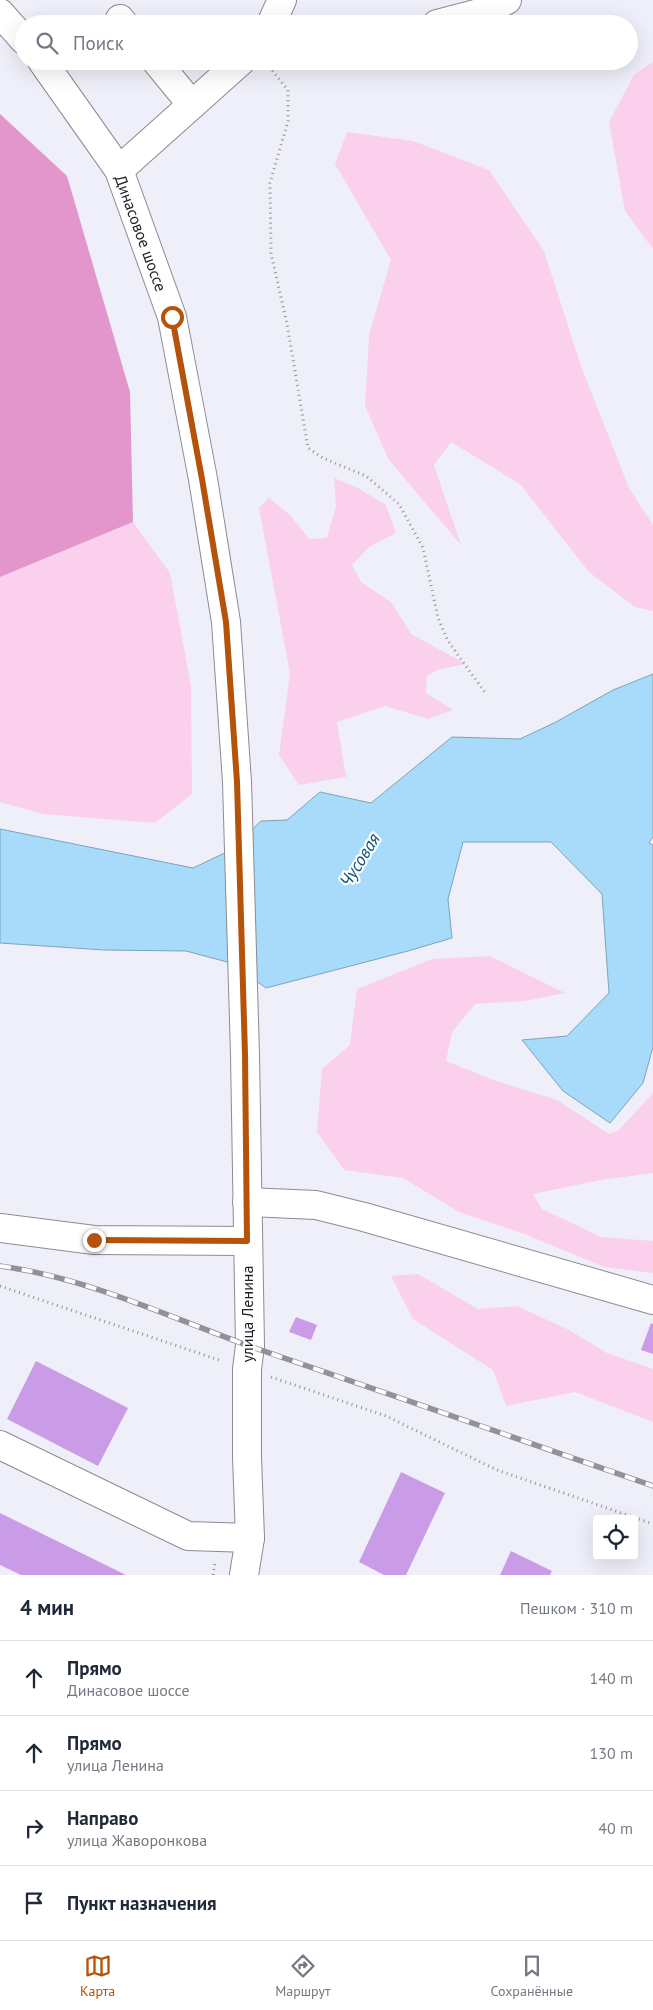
<!DOCTYPE html>
<html lang="ru">
<head>
<meta charset="utf-8">
<style>
  body { margin:0; font-family:"PT Sans",sans-serif; background:#f2f2f3; color:#1f2937 }
  .controls { position:absolute; right:15px; bottom:15px; display:grid; overflow:hidden; border-radius:5px; box-shadow:0 5px 20px #0002 }
  .controls button { width:45px; height:45px; display:grid; place-items:center; padding:0; border:0; border-bottom:1px solid #e0e1e3; background:#fff; color:#1f2937; font:25px sans-serif }
  .stop { position:absolute; width:15px; height:15px; margin:-11px; border:4px solid #b45309; border-radius:50%; background:#fff }
  .stop.end { background:#b45309; border-color:#fff; box-shadow:0 1px 5px #0008 }
  .list { margin:0; padding:0; list-style:none }
  h2 { display:flex; justify-content:space-between; align-items:center; height:65px; margin:0; padding:0 20px; font-size:21px }
  h2 small { font-size:16px; font-weight:400; color:#747a83 }
  .list li { display:grid; grid-template-columns:32px 1fr auto; gap:15px; align-items:center; box-sizing:border-box; height:75px; padding:0 20px; border-top:1px solid #e0e1e3 }
  .list b { display:block; font-size:19px; white-space:nowrap }
  .list p { margin:0; font-size:16px; white-space:nowrap; color:#747a83 }
  .list em { font-size:16px; font-style:normal; color:#747a83 }
  .icon { flex:none; width:28px; height:28px; fill:none; stroke:currentColor; stroke-width:2; stroke-linecap:round; stroke-linejoin:round }
  .map { position:relative; flex:none; width:653px; height:1575px; overflow:hidden }
  .search { position:absolute; background:#fff; box-shadow:0 5px 20px #0002; left:15px; right:15px; top:15px; height:55px; display:flex; align-items:center; gap:12px; box-sizing:border-box; padding:0 18px; border-radius:28px; color:#747a83; font-size:19px }
  .sheet { height:365px; background:#fff }
  nav { display:flex; justify-content:space-around; align-items:center; box-sizing:border-box; height:70px; border-top:1px solid #e0e1e3; background:#fff; font-size:14px; color:#747a83 }
  nav a { display:grid; justify-items:center; gap:2px }
  nav .on { color:#b45309 }
  .map>svg:first-child { display:block }
  .green { fill:#fad0ed }
  .forest { fill:#e296cc }
  .water { fill:#a7dbf9; stroke:#7ea3b9 }
  .building { fill:#ca9ce7 }
  .lines { fill:none; stroke-linecap:round; stroke-linejoin:round }
  .minor-casing { stroke:#8b8b95; stroke-width:30 }
  .path { stroke:#919198; stroke-width:3; stroke-dasharray:1 4; stroke-linecap:butt }
  .minor { stroke:#fff; stroke-width:28 }
  .rail-casing { stroke:#919199; stroke-width:5.5 }
  .rail { stroke:#fdfdff; stroke-width:4; stroke-dasharray:11; stroke-linecap:butt }
  .route { stroke:#b45309; stroke-width:6 }
  .labels { text-anchor:middle; stroke-width:4.5; stroke-linejoin:round; paint-order:stroke }
  .street-label { font-size:16px; fill:#1f1f23; stroke:#fdfdff }
  .water-label { font-size:18px; font-style:italic; fill:#095677; stroke:#fdfdff }
</style>
</head>
<body>
<div class="map">
<svg width="653" height="1575" viewBox="0 0 653 1575">
  <rect width="100%" height="100%" fill="#efeff9"/>
  <g class="green">
    <path d="M653 62V249L625 211 609 122 634 75Z"/>
    <path d="M347 132 413 141 489 170 544 251 581 366 629 488 653 525V611L635 607 589 572 520 484 451 442 434 465 461 545 389 460 365 406 369 335 391 260 335 164Z"/>
    <path d="M334 478 358 488 386 505 396 533 369 547 352 565 361 582 392 603 411 634 466 664 437 670 427 676 426 693 453 710 428 719 385 706 337 722 346 777 299 785 279 755 290 673 259 508 269 498 290 515 309 539 327 538 336 506Z"/>
    <path d="M133 522 170 573 191 686 192 794 155 823 43 814 0 802V577Z"/>
    <path d="M490 956 565 993 524 1001 475 1004 452 1032 446 1061 493 1080 557 1100 609 1134 618 1131 653 1093V1173L601 1180 533 1194 542 1209 601 1237 653 1241V1273L604 1267 527 1235 459 1212 403 1178 344 1170 317 1132 322 1069 350 1045 357 989 432 959Z"/>
    <path d="M418 1274 478 1309 517 1306 569 1330 607 1353 653 1369V1422L575 1392 506 1406 493 1370 413 1319 391 1276Z"/>
  </g>
  <path class="forest" d="M0 114 67 176 130 392 133 522 0 577Z"/>
  <path class="water" d="M653 674V837L649 843 653 845V1047L643 1083 610 1123 563 1091 522 1040 567 1036 609 993 602 894 551 842H463L448 899 452 938 408 951 266 988 231 963 186 951 104 950 0 943V829L193 868 229 851 261 821 287 820 320 792 371 803 452 737 520 739 556 722 613 690Z"/>
  <g class="building">
    <path d="M296 1317 317 1325 311 1340 289 1332Z"/>
    <path d="M651 1323 653 1324V1354L641 1350Z"/>
    <path d="M36 1361 128 1408 98 1466 7 1419Z"/>
    <path d="M401 1472 445 1493 406 1575H384L359 1562Z"/>
    <path d="M0 1513 126 1575H21L0 1565Z"/>
    <path d="M511 1551 552 1571 550 1575H500Z"/>
  </g>
  <g class="lines">
    <defs>
      <g id="minor">
        <path d="M0 13 24 40"/>
        <path d="M120 19 124 24"/>
        <path d="M271 24 282 0"/>
        <path d="M437 24 483 12 507 0"/>
        <path d="M42 61 119 170 172 317 203 479 226 622 237 782 245 1055 250 1346 247 1369V1457L250 1538 244 1575"/>
        <path d="M156 61 192 105"/>
        <path d="M119 170 241 61"/>
        <path d="M247 1202 316 1205 364 1217 653 1300"/>
        <path d="M0 1228 94 1240 247 1241"/>
        <path d="M0 1445 188 1536 250 1538"/>
      </g>
    </defs>
    <use href="#minor" class="minor-casing"/>
    <g class="path">
      <path d="M266 63 288 90V121L270 183 271 253 287 324 308 448 323 458 366 476 399 504 423 548 438 618 448 641 486 694"/>
      <path d="M0 1286 222 1361"/>
      <path d="M271 1377 386 1416 497 1470 653 1524"/>
      <path d="M213 1575 215 1562"/>
    </g>
    <use href="#minor" class="minor"/>
    <defs>
      <path id="rail" d="M0 1266C88 1278 169 1317 252 1347 386 1393 519 1439 653 1486"/>
    </defs>
    <use href="#rail" class="rail-casing"/>
    <use href="#rail" class="rail"/>
  </g>
  <g class="lines">
    <path class="route" d="M94 1240 247 1241 245 1055 237 782 226 622 202 479 172 317"/>
  </g>
  <g class="labels">
    <g class="street-label">
      <text transform="translate(141 233) rotate(70)" y="6">Динасовое шоссе</text>
      <text transform="translate(247 1314) rotate(-90)" y="6">улица Ленина</text>
    </g>
    <g class="water-label">
      <text transform="translate(360 860) rotate(-58)" y="6">Чусовая</text>
    </g>
  </g>
</svg>
<div class="controls">
<button><svg class="icon" aria-label="locate" viewBox="0 0 24 24"><circle cx="12" cy="12" r="6"/><path d="M12 2v4M12 18v4M2 12h4M18 12h4"/></svg></button>
</div>
<div class="stop" style="left:172px;top:317px"></div>
<div class="stop end" style="left:94px;top:1240px"></div>
<div class="search"><svg class="icon" aria-label="search" viewBox="0 0 24 24"><circle cx="10" cy="10" r="6"/><path d="M15 15l6 6"/></svg>Поиск</div>
</div>
<section class="sheet">
<h2>4 мин<small>Пешком · 310 m</small></h2>
<ul class="list">
<li><svg class="icon" aria-label="ahead" viewBox="0 0 24 24"><path d="M12 20V5M6 11l6-6 6 6"/></svg><div><b>Прямо</b><p>Динасовое шоссе</p></div><em>140 m</em></li>
<li><svg class="icon" aria-label="ahead" viewBox="0 0 24 24"><path d="M12 20V5M6 11l6-6 6 6"/></svg><div><b>Прямо</b><p>улица Ленина</p></div><em>130 m</em></li>
<li><svg class="icon" aria-label="right" viewBox="0 0 24 24"><path d="M7 20v-9h11M14 6l5 5-5 5"/></svg><div><b>Направо</b><p>улица Жаворонкова</p></div><em>40 m</em></li>
<li><svg class="icon" aria-label="arrive" viewBox="0 0 24 24"><path d="M6 21V4h12l-3 4 3 4H6"/></svg><div><b>Пункт назначения</b></div></li>
</ul>
</section>
<nav>
<a class="on"><svg class="icon" aria-label="map" viewBox="0 0 24 24"><path d="M3 6l6-2 6 2 6-2v14l-6 2-6-2-6 2zM9 4v14M15 6v14"/></svg>Карта</a>
<a><svg class="icon" aria-label="directions" viewBox="0 0 24 24"><path d="M12 3l9 9-9 9-9-9zM9 14v-3h6M13 9l2 2-2 2"/></svg>Маршрут</a>
<a><svg class="icon" aria-label="saved" viewBox="0 0 24 24"><path d="M7 4h10v16l-5-4-5 4z"/></svg>Сохранённые</a>
</nav>
</body>
</html>
